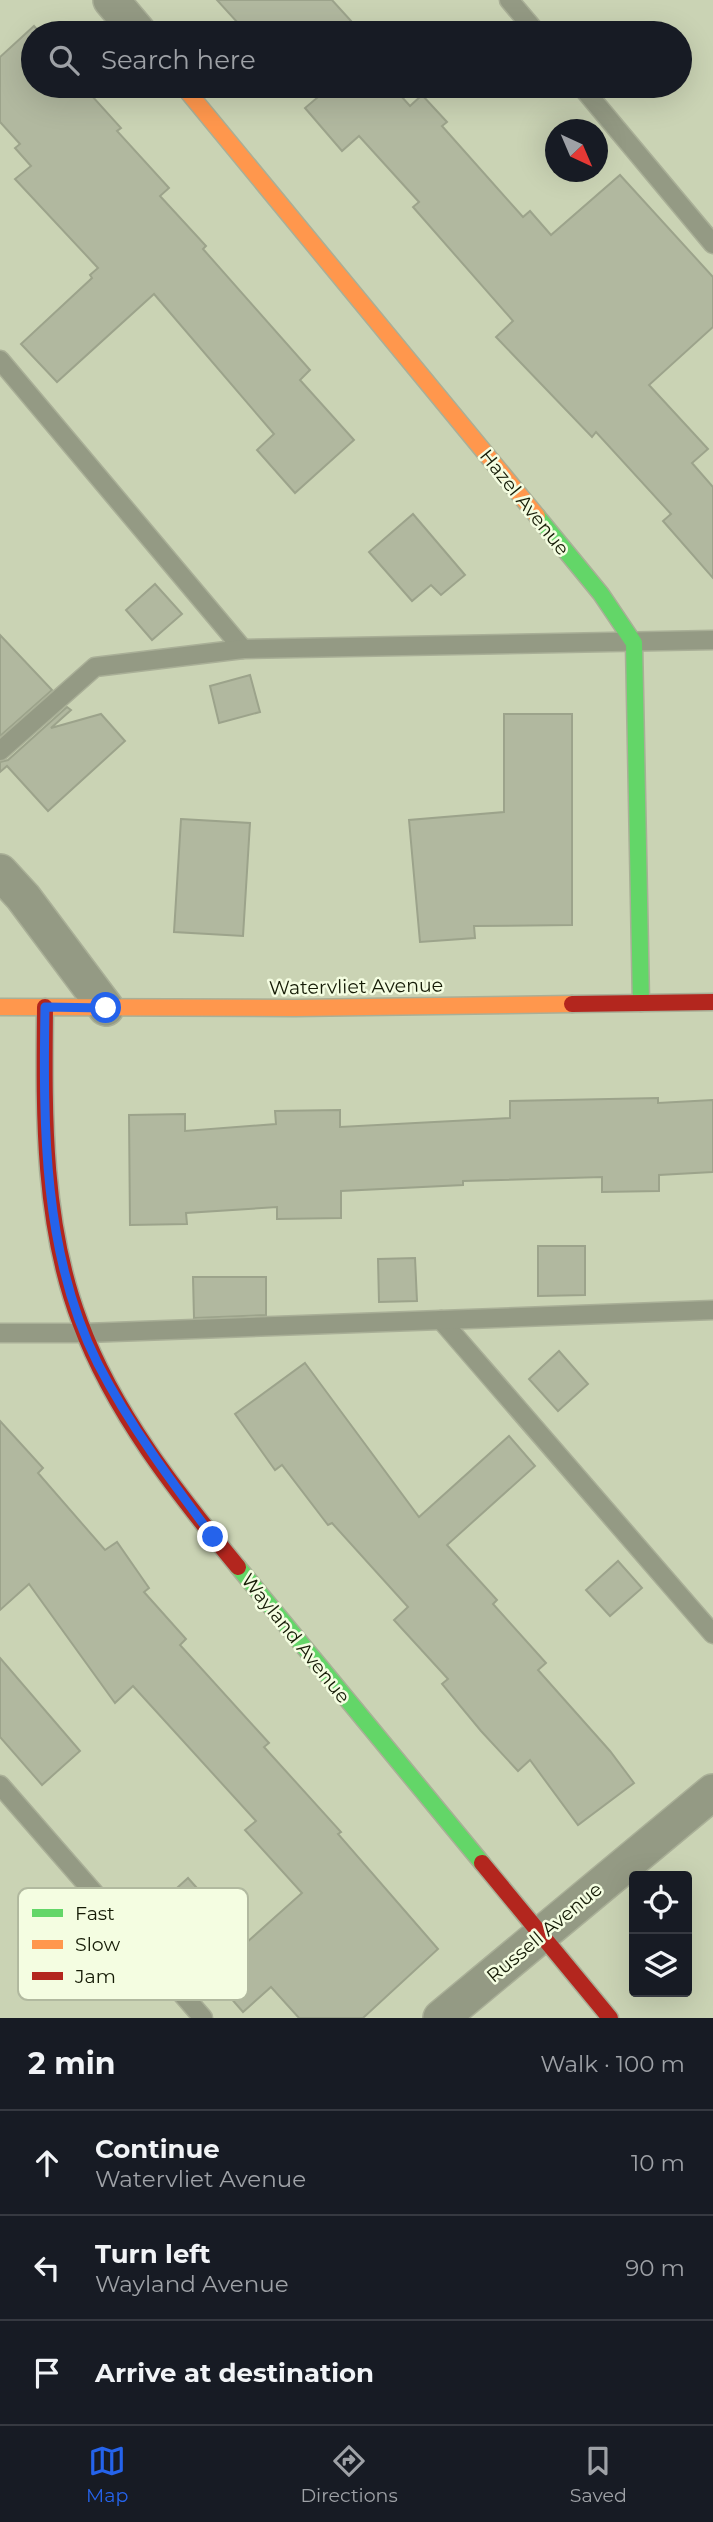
<!DOCTYPE html>
<html lang="en">
<head>
<meta charset="utf-8">
<style>
  body { margin:0; font-family:Montserrat,sans-serif; background:#20242c; color:#f1f3f6 }
  .controls { position:absolute; right:21px; bottom:21px; display:grid; overflow:hidden; border-radius:7px; box-shadow:0 7px 28px #0002 }
  .controls button { width:63px; height:63px; display:grid; place-items:center; padding:0; border:0; border-bottom:2px solid #363941; background:#171b24; color:#f1f3f6; font:35px sans-serif }
  .compass { position:absolute; left:545px; top:119px; width:63px; height:63px; border-radius:50%; background:#171b24; box-shadow:0 7px 28px #0002; rotate:136deg }
  .stop { position:absolute; width:21px; height:21px; margin:-16px; border:5px solid #2563eb; border-radius:50%; background:#fff }
  .stop.end { background:#2563eb; border-color:#fff; box-shadow:0 2px 7px #0008 }
  .list { margin:0; padding:0; list-style:none }
  h2 { display:flex; justify-content:space-between; align-items:center; height:91px; margin:0; padding:0 28px; font-size:30px }
  h2 small { font-size:23px; font-weight:400; color:#9ea1a6 }
  .list li { display:grid; grid-template-columns:46px 1fr auto; gap:21px; align-items:center; box-sizing:border-box; height:105px; padding:0 28px; border-top:2px solid #363941 }
  .list b { display:block; font-size:26px; white-space:nowrap }
  .list p { margin:0; font-size:23px; white-space:nowrap; color:#9ea1a6 }
  .list em { font-size:23px; font-style:normal; color:#9ea1a6 }
  .icon { flex:none; width:38px; height:38px; fill:none; stroke:currentColor; stroke-width:2; stroke-linecap:round; stroke-linejoin:round }
  .map { position:relative; flex:none; width:713px; height:2018px; overflow:hidden }
  .search { position:absolute; background:#171b24; box-shadow:0 7px 28px #0002; left:21px; right:21px; top:21px; height:77px; display:flex; align-items:center; gap:18px; box-sizing:border-box; padding:0 24px; border-radius:38px; color:#9ea1a6; font-size:26px }
  .sheet { height:406px; background:#171b24 }
  nav { display:flex; justify-content:space-around; align-items:center; box-sizing:border-box; height:98px; border-top:2px solid #363941; background:#171b24; font-size:19px; color:#9ea1a6 }
  nav a { display:grid; justify-items:center; gap:4px }
  nav .on { color:#2563eb }
  .map>svg:first-child { display:block }
  .building { fill:#b1b89f; stroke:#9ca38b; stroke-width:2 }
  .lines { fill:none; stroke-linecap:round; stroke-linejoin:round }
  .lane-casing { stroke:#a9af97; stroke-width:21 }
  .street-casing { stroke:#a9af97; stroke-width:38 }
  .fast-casing { stroke:#a9af97; stroke-width:19 }
  .slow-casing { stroke:#a9af97; stroke-width:19 }
  .jam-casing { stroke:#a9af97; stroke-width:19 }
  .lane { stroke:#949a84; stroke-width:18 }
  .street { stroke:#949a84; stroke-width:35 }
  .fast { stroke:#63d668; stroke-width:16 }
  .slow { stroke:#ff974d; stroke-width:16 }
  .jam { stroke:#b3261e; stroke-width:16 }
  .route { stroke:#2563eb; stroke-width:9 }
  .labels { text-anchor:middle; stroke-width:5; stroke-linejoin:round; paint-order:stroke }
  .street-label { font-size:19px; fill:#151b06; stroke:#f4fde1 }
  .key { fill:#f4fde1; stroke:#b1b99f; stroke-width:2 }
  .key-label { font-size:19px; fill:#151b06 }
</style>
</head>
<body>
<div class="map">
<svg width="713" height="2018" viewBox="0 0 713 2018">
  <rect width="100%" height="100%" fill="#cad3b4"/>
  <g class="building">
    <path d="M217 0H332L362 33H247Z"/>
    <path d="M34 26 40 33H33V86H83L121 128 117 131 169 188 160 196 206 246 203 249 310 370 300 380 354 440 295 493 257 450 274 434 154 294 57 382 21 344 92 278 90 275 98 268 15 179 31 166 15 148 20 144 0 122V57Z"/>
    <path d="M331 86H392L410 106 422 95 447 122 442 126 523 217 530 211 551 235 620 175 713 277V327L649 385 708 449 692 463 713 487V578L663 521 671 514 596 432 592 437 496 337 513 321 413 207 419 202 359 136 342 151 305 108Z"/>
    <path d="M413 514 465 575 441 595 431 585 412 601 369 552Z"/>
    <path d="M155 584 182 614 152 640 126 610Z"/>
    <path d="M0 635 52 690 0 736Z"/>
    <path d="M250 675 260 712 219 723 210 686Z"/>
    <path d="M67 707 71 710 51 728 101 714 125 741 48 811 7 766 0 772V762L8 760Z"/>
    <path d="M504 714H572V925L474 926 475 938 420 942 409 820 504 812Z"/>
    <path d="M181 819 250 823 243 936 174 932Z"/>
    <path d="M658 1098V1103L713 1100V1172L659 1175V1191L602 1192V1177L463 1181V1185L341 1191V1218L277 1219V1207L186 1213 187 1224 130 1225 129 1115 185 1114V1131L276 1124 275 1111 340 1110V1127L510 1118V1101Z"/>
    <path d="M538 1246H585V1295L538 1296Z"/>
    <path d="M415 1258 417 1301 379 1302 378 1259Z"/>
    <path d="M193 1277H266V1315L194 1318Z"/>
    <path d="M559 1351 588 1384 558 1411 529 1379Z"/>
    <path d="M305 1363 419 1517 509 1436 535 1466 447 1545 497 1600 493 1604 546 1663 538 1670 610 1751 634 1783 578 1825 530 1760 518 1771 481 1731 442 1684 448 1679 394 1620 408 1607 332 1523 328 1525 282 1465 275 1470 235 1414Z"/>
    <path d="M0 1421 43 1468 38 1473 105 1550 117 1542 149 1588 144 1592 186 1639 180 1645 269 1743 264 1747 341 1832 338 1834 438 1949 363 2018H299L271 1987 243 2012 209 1973 212 1970 156 1907 188 1878 246 1943 302 1893 245 1830 256 1821 133 1686 115 1703 29 1584 0 1610Z"/>
    <path d="M618 1561 642 1588 610 1616 586 1590Z"/>
    <path d="M0 1658 80 1751 42 1785 0 1737Z"/>
  </g>
  <g class="lines">
    <defs>
      <g id="lane">
        <path d="M509 0 537 33"/>
        <path d="M581 86 713 244"/>
        <path d="M0 360 243 649"/>
        <path d="M0 751 95 667 243 649 713 640"/>
        <path d="M441 1320 713 1634"/>
        <path d="M0 1333H86L713 1310"/>
        <path d="M0 1785 203 2018"/>
      </g>
      <g id="street">
        <path d="M111 0 139 33"/>
        <path d="M0 872 23 897 106 1008"/>
        <path d="M441 2018 713 1792"/>
      </g>
      <g id="fast">
        <path d="M537 516 601 594 634 643 641 1003"/>
        <path d="M238 1567 482 1863"/>
      </g>
      <g id="slow">
        <path d="M183 86 537 516"/>
        <path d="M0 1007 295 1008 572 1004"/>
      </g>
      <g id="jam">
        <path d="M572 1004 713 1002"/>
        <path d="M45 1007C44 1112 42 1222 80 1322 113 1412 177 1493 238 1567"/>
        <path d="M482 1863 610 2018"/>
      </g>
    </defs>
    <use href="#lane" class="lane-casing"/>
    <use href="#street" class="street-casing"/>
    <use href="#fast" class="fast-casing"/>
    <use href="#slow" class="slow-casing"/>
    <use href="#jam" class="jam-casing"/>
    <use href="#lane" class="lane"/>
    <use href="#street" class="street"/>
    <use href="#fast" class="fast"/>
    <use href="#slow" class="slow"/>
    <use href="#jam" class="jam"/>
  </g>
  <g class="lines">
    <path class="route" d="M106 1008 45 1007C43 1126 43 1255 98 1364 130 1426 171 1481 213 1537"/>
  </g>
  <g class="labels">
    <g class="street-label">
      <text transform="translate(525 502) rotate(51)" y="7">Hazel Avenue</text>
      <text transform="translate(356 986) rotate(-1)" y="7">Watervliet Avenue</text>
      <text transform="translate(296 1638) rotate(51)" y="7">Wayland Avenue</text>
      <text transform="translate(544 1932) rotate(-40)" y="7">Russell Avenue</text>
    </g>
  </g>
  <rect x="18" y="1888" width="230" height="112" rx="10" class="key"/>
  <rect x="32" y="1909" width="31" height="8" fill="#63d668"/>
  <rect x="32" y="1940" width="31" height="9" fill="#ff974d"/>
  <rect x="32" y="1972" width="31" height="8" fill="#b3261e"/>
  <g class="key-label">
    <text x="75" y="1920">Fast</text>
    <text x="75" y="1951">Slow</text>
    <text x="75" y="1983">Jam</text>
  </g>
</svg>
<div class="controls">
<button><svg class="icon" aria-label="locate" viewBox="0 0 24 24"><circle cx="12" cy="12" r="6"/><path d="M12 2v4M12 18v4M2 12h4M18 12h4"/></svg></button>
<button><svg class="icon" aria-label="layers" viewBox="0 0 24 24"><path d="M12 4l9 5-9 5-9-5zM3 14l9 5 9-5"/></svg></button>
</div>
<svg class="compass" viewBox="-18 -18 36 36"><path d="M0-13l5 13h-10z" fill="#e53935"/><path d="M0 13l5-13h-10z" fill="#9ea1a6"/></svg>
<div class="stop" style="left:106px;top:1008px"></div>
<div class="stop end" style="left:213px;top:1537px"></div>
<div class="search"><svg class="icon" aria-label="search" viewBox="0 0 24 24"><circle cx="10" cy="10" r="6"/><path d="M15 15l6 6"/></svg>Search here</div>
</div>
<section class="sheet">
<h2>2 min<small>Walk · 100 m</small></h2>
<ul class="list">
<li><svg class="icon" aria-label="ahead" viewBox="0 0 24 24"><path d="M12 20V5M6 11l6-6 6 6"/></svg><div><b>Continue</b><p>Watervliet Avenue</p></div><em>10 m</em></li>
<li><svg class="icon" aria-label="left" viewBox="0 0 24 24"><path d="M17 20v-9H6M10 6l-5 5 5 5"/></svg><div><b>Turn left</b><p>Wayland Avenue</p></div><em>90 m</em></li>
<li><svg class="icon" aria-label="arrive" viewBox="0 0 24 24"><path d="M6 21V4h12l-3 4 3 4H6"/></svg><div><b>Arrive at destination</b></div></li>
</ul>
</section>
<nav>
<a class="on"><svg class="icon" aria-label="map" viewBox="0 0 24 24"><path d="M3 6l6-2 6 2 6-2v14l-6 2-6-2-6 2zM9 4v14M15 6v14"/></svg>Map</a>
<a><svg class="icon" aria-label="directions" viewBox="0 0 24 24"><path d="M12 3l9 9-9 9-9-9zM9 14v-3h6M13 9l2 2-2 2"/></svg>Directions</a>
<a><svg class="icon" aria-label="saved" viewBox="0 0 24 24"><path d="M7 4h10v16l-5-4-5 4z"/></svg>Saved</a>
</nav>
</body>
</html>
